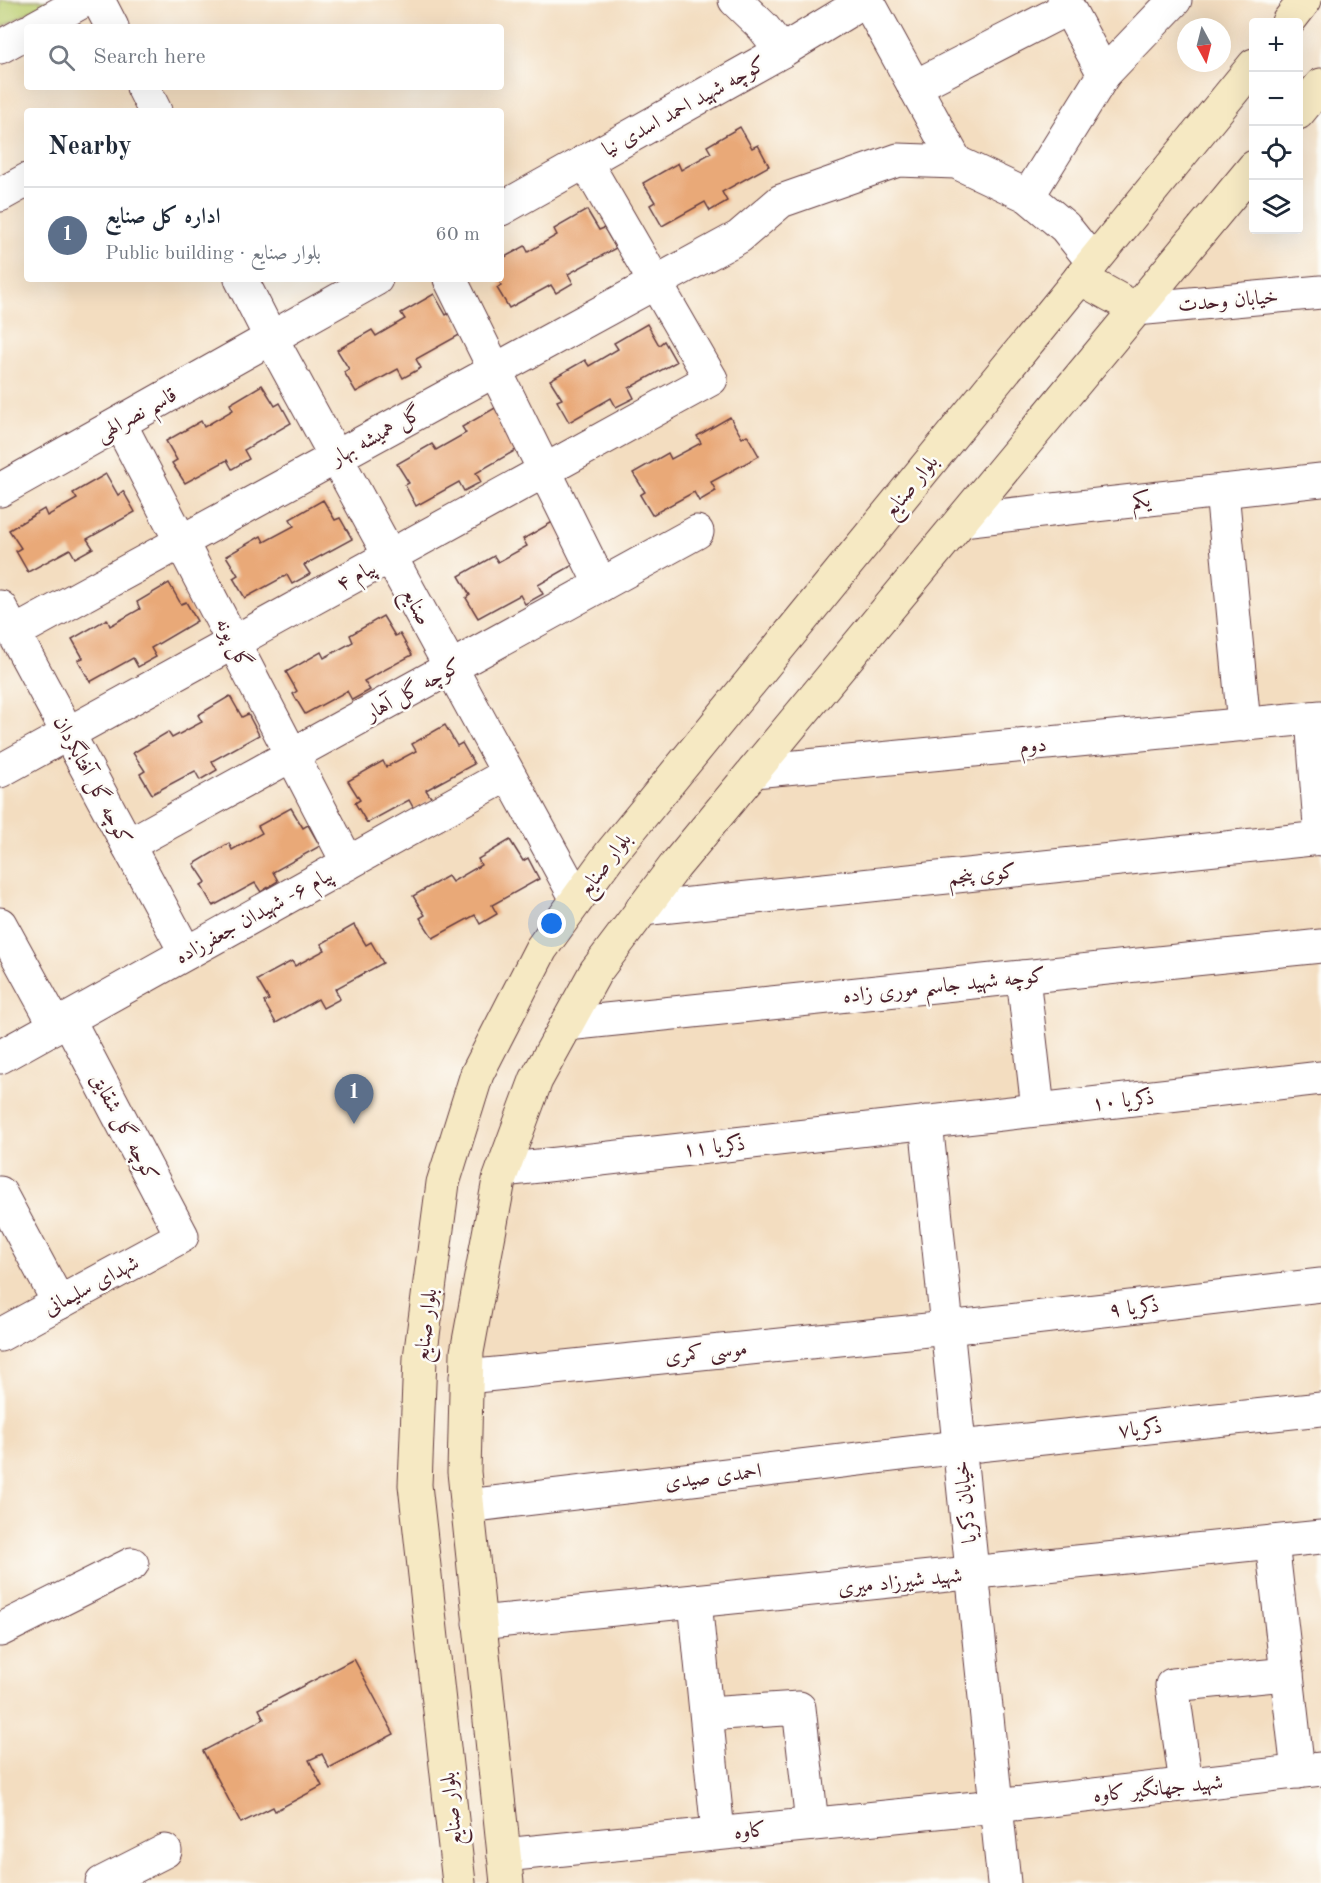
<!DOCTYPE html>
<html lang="en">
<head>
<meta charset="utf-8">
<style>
  body { margin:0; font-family:"Old Standard TT",Amiri,serif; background:#f6f6f7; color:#1f2937 }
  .controls { position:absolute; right:18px; top:18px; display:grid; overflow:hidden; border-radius:6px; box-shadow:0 6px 24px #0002 }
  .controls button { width:54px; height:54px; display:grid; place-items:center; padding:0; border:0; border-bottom:2px solid #e0e1e3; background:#fff; color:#1f2937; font:30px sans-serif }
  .compass { position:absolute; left:1177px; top:18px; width:54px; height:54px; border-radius:50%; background:#fff; box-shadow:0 6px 24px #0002; rotate:173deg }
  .you { position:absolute; left:552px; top:924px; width:21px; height:21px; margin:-15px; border:4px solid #fff; border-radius:50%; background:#1a73e8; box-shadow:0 0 0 9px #1a73e833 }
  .badge { display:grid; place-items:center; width:39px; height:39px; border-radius:50%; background:#d1495b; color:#fff; font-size:20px; font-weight:700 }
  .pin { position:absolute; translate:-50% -50px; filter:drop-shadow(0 2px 3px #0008) }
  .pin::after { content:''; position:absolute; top:32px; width:21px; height:18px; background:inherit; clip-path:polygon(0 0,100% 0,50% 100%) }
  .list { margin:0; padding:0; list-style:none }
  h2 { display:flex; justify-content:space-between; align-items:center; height:78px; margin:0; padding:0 24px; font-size:26px }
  h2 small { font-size:20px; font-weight:400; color:#747a83 }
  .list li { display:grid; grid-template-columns:39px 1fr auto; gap:18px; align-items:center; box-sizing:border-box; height:96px; padding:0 24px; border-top:2px solid #e0e1e3 }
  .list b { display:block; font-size:22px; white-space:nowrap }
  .list p { margin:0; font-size:20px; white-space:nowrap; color:#747a83 }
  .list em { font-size:20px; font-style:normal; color:#747a83 }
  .icon { flex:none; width:33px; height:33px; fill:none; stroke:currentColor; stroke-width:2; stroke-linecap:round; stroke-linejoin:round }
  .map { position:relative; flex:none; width:1321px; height:1883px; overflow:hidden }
  .search { position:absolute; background:#fff; box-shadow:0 6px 24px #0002; left:24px; top:24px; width:480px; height:66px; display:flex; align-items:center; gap:15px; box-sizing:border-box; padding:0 21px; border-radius:6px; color:#747a83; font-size:22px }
  .panel { position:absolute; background:#fff; box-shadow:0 6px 24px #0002; left:24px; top:108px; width:480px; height:174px; border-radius:6px }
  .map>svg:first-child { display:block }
  .green { fill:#bcce71; stroke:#83764e; stroke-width:1.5 }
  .building { fill:#e9a978 }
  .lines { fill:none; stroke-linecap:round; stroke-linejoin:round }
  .street-casing { stroke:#633c41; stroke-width:35 }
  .secondary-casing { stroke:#633c41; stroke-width:35 }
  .street { stroke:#fff; stroke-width:33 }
  .secondary { stroke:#f6e9c3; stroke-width:33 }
  .labels { text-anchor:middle; stroke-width:5; stroke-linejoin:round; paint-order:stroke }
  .street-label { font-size:21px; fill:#4a1f2b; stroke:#fdfcf7 }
</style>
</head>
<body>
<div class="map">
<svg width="1321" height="1883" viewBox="0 0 1321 1883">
  <rect width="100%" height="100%" fill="#fdfcf7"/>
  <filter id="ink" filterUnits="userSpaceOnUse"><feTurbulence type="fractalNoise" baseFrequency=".0167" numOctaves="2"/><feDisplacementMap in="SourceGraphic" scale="12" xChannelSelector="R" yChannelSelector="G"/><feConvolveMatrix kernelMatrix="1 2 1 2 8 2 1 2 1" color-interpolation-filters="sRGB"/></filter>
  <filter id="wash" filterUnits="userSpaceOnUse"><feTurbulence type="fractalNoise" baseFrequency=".008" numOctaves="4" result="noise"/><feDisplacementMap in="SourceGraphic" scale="24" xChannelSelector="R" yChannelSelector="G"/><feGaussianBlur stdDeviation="1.35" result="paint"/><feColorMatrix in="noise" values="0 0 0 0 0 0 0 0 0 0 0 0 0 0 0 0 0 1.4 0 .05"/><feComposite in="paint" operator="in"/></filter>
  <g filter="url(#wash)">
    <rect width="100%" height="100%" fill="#f3ddc0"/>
    <path class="green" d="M0 0H47L48 2 0 28Z"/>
    <g id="blocks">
      <g class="building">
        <path d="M740 127 752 148 758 145 769 166 722 192 727 201 710 211 705 202 662 226 650 205 655 202 643 183 678 163 681 170 711 153 707 146Z"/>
        <path d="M587 210 599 230 604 228 616 248 568 274 573 283 556 293 551 285 509 308 497 288 501 285 498 279H501V259L525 246 528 252 557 235 554 229Z"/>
        <path d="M434 294 446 315 451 312 463 333 416 359 421 368 403 378 398 369 356 392 344 372 349 369 337 350 372 330 376 336 405 319 401 313Z"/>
        <path d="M647 324 659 345 664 341 676 362 629 388 634 398 616 407 611 398 569 422 557 401 562 399 550 380 585 360 589 366 618 349 614 343Z"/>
        <path d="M262 385 275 406 280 403 291 423 244 450 249 459 232 469 227 460 185 483 172 463 177 460 166 441 201 421 204 427 233 410 230 404Z"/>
        <path d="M495 408 507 429 523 446 476 473 481 482 464 491 459 482 416 506 405 485 409 483 397 464 432 444 436 450 466 433 462 427Z"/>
        <path d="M730 417 742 438 747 435 759 456 711 482 716 491 699 501 694 492 652 515 640 495 645 492 633 473 668 453 671 459 701 443 697 436Z"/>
        <path d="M106 474 118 495 123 491 135 512 87 539 93 548 75 558 70 549 28 572 16 551 21 548 9 530 44 509 47 516 77 499 73 493Z"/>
        <path d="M323 500 335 520 340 518 352 539 304 565 310 574 292 584 287 575 245 598 233 578 238 575 226 556 261 536 264 542 294 526 290 519Z"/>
        <path d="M556 520 585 558 538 585 543 594 525 604 520 595 478 618 466 598 470 595 459 576 494 556 498 562 527 546 523 539Z"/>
        <path d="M169 583 181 604 186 602 197 621 151 648 156 657 138 667 133 658 90 682 78 660 83 658 72 639 107 619 110 626 140 609 137 602Z"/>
        <path d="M383 616 395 636 400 634 412 655 364 681 370 690 352 700 347 691 305 714 293 694 297 691 286 672 321 652 324 658 353 642 350 635Z"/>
        <path d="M230 696 242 717 248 714 259 735 212 761 217 770 200 780 195 771 152 794 140 774 145 771 133 753 168 732 172 738 202 722 198 715Z"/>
        <path d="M445 725 457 746 462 743 474 764 426 790 432 799 414 809 409 800 367 823 355 803 360 800 348 781 383 761 386 767 416 751 412 744Z"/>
        <path d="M291 808 303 828 308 825 320 846 273 872 278 881 261 892 255 883 213 906 201 885 206 882 194 864 229 843 232 850 262 833 258 826Z"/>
        <path d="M510 840 523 861 528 858 539 879 492 905 497 914 480 924 475 915 433 938 420 918 425 915 413 896 448 876 452 882 481 865 478 859Z"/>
        <path d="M354 925 366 945 371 942 383 963 335 989 340 999 323 1008 318 999 276 1023 264 1002 269 1000 257 980 292 961 295 966 325 950 321 944Z"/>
        <path d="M354 1659 394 1734 329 1768 322 1754 309 1760 322 1786 275 1811 273 1807 241 1823 203 1751 264 1719 259 1709Z"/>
      </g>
    </g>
  </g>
  <g filter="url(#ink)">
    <use href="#blocks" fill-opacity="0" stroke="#633c41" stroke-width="1.5"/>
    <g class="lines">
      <defs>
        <g id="street">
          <path d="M98 0 112 27"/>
          <path d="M735 0 763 27 782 51"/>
          <path d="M867 0 956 162"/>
          <path d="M1064 0 1104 74"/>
          <path d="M36 27 85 0"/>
          <path d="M0 47 27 32"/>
          <path d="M143 87 155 111"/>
          <path d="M914 87 1068 8"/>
          <path d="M0 195 27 180"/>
          <path d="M1028 196 1104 74 1175 0"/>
          <path d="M501 209 782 51 866 0"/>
          <path d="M241 279 271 338 577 899"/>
          <path d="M450 279 601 585"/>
          <path d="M1136 309 1321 292"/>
          <path d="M120 424 348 863"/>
          <path d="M0 490 376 279"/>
          <path d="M1222 491 1244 725"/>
          <path d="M962 520 1321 480"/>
          <path d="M0 607 186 953"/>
          <path d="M14 633 739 237 781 201 898 160 956 162 1028 196 1065 227 1093 262"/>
          <path d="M1312 718 1321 839"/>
          <path d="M0 771 711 379 585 161"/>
          <path d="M754 771 1321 717"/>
          <path d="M128 845 697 532"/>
          <path d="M642 909 1321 838"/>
          <path d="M0 924 56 1026"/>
          <path d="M1023 977 1038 1109"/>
          <path d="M567 1024 1321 946"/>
          <path d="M0 1057 508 774"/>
          <path d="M926 1122 1004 1883"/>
          <path d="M503 1170 1321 1078"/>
          <path d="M0 1193 59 1303"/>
          <path d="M0 1335 182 1236 68 1019"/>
          <path d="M466 1377 947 1328 1321 1285"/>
          <path d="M467 1506 959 1447 1321 1409"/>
          <path d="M1272 1542 1298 1772"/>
          <path d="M695 1601 718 1833"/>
          <path d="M479 1623 1321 1537"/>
          <path d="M0 1630 132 1564"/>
          <path d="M707 1714 799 1708 812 1824"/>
          <path d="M1186 1784 1172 1685 1287 1674"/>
          <path d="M504 1855 996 1806 1321 1769"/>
          <path d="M102 1883 165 1851"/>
        </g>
        <g id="secondary">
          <path d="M1288 22 1305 0"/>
          <path d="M1298 113 1321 85"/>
          <path d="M1080 278 1136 309"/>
          <path d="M459 1883 415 1485 420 1358 443 1183 477 1074 541 949 611 853 1254 65"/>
          <path d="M507 1883 464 1472 467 1352 499 1180 536 1080 596 971 675 866 1254 167"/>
        </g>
      </defs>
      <use href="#street" class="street-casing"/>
      <use href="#secondary" class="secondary-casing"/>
      <use href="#street" class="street"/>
      <use href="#secondary" class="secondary"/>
    </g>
  </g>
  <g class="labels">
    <g class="street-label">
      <text transform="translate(684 106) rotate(-29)" y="7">کوچه شهید احمد اسدی نیا</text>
      <text transform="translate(1228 300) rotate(-5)" y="7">خیابان وحدت</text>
      <text transform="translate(136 414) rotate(-29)" y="7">قاسم نصرالهی</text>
      <text transform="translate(376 435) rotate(-29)" y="7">گل همیشه بهار</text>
      <text transform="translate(910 486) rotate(-51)" y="7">بلوار صنایع</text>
      <text transform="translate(1141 500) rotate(-6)" y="7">یکم</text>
      <text transform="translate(356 575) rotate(-29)" y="7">پیام ۴</text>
      <text transform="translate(417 606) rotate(62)" y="7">صنایع</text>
      <text transform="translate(234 643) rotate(63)" y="7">گل پونه</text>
      <text transform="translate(413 689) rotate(-29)" y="7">کوچه گل آهار</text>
      <text transform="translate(1033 745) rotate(-5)" y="7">دوم</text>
      <text transform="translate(93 780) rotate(62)" y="7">کوچه گل آفتابگردان</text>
      <text transform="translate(604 864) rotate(-53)" y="7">بلوار صنایع</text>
      <text transform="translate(982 874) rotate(-6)" y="7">کوی پنجم</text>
      <text transform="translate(254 915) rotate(-29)" y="7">پیام ۶- شهیدان جعفرزاده</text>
      <text transform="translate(944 985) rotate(-6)" y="7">کوچه شهید جاسم موری زاده</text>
      <text transform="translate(1123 1100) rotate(-6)" y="7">ذکریا ۱۰</text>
      <text transform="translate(125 1127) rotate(62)" y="7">کوچه گل شقایق</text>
      <text transform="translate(714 1146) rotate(-6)" y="7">ذکریا ۱۱</text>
      <text transform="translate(91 1285) rotate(-28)" y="7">شهدای سلیمانی</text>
      <text transform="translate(1134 1307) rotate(-6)" y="7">ذکریا ۹</text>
      <text transform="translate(425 1325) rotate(-83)" y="7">بلوار صنایع</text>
      <text transform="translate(706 1352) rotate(-6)" y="7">موسی کمری</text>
      <text transform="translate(1140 1428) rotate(-6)" y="7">ذکریا۷</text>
      <text transform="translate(713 1476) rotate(-7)" y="7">احمدی صیدی</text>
      <text transform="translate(965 1502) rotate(-96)" y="7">خیابان ذکریا</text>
      <text transform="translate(900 1581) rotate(-6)" y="7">شهید شیرزاد میری</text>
      <text transform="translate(1158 1788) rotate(-6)" y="7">شهید جهانگیر کاوه</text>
      <text transform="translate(451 1809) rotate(-96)" y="7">بلوار صنایع</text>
      <text transform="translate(750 1830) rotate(-5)" y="7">کاوه</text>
    </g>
  </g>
</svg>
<div class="controls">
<button>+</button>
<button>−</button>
<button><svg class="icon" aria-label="locate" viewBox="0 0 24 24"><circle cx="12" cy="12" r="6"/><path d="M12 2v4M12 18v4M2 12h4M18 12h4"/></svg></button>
<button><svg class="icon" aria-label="layers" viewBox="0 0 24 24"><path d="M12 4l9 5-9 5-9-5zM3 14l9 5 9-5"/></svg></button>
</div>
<svg class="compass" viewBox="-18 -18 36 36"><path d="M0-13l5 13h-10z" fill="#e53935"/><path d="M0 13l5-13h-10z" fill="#747a83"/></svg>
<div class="you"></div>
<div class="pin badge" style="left:354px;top:1124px;background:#5c6f8a">1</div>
<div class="search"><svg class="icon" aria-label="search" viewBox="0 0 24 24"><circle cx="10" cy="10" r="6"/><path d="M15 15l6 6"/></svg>Search here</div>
<section class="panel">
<h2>Nearby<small></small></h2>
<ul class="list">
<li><span class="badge" style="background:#5c6f8a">1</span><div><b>اداره کل صنایع</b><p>Public building · بلوار صنایع</p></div><em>60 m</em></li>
</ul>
</section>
</div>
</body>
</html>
